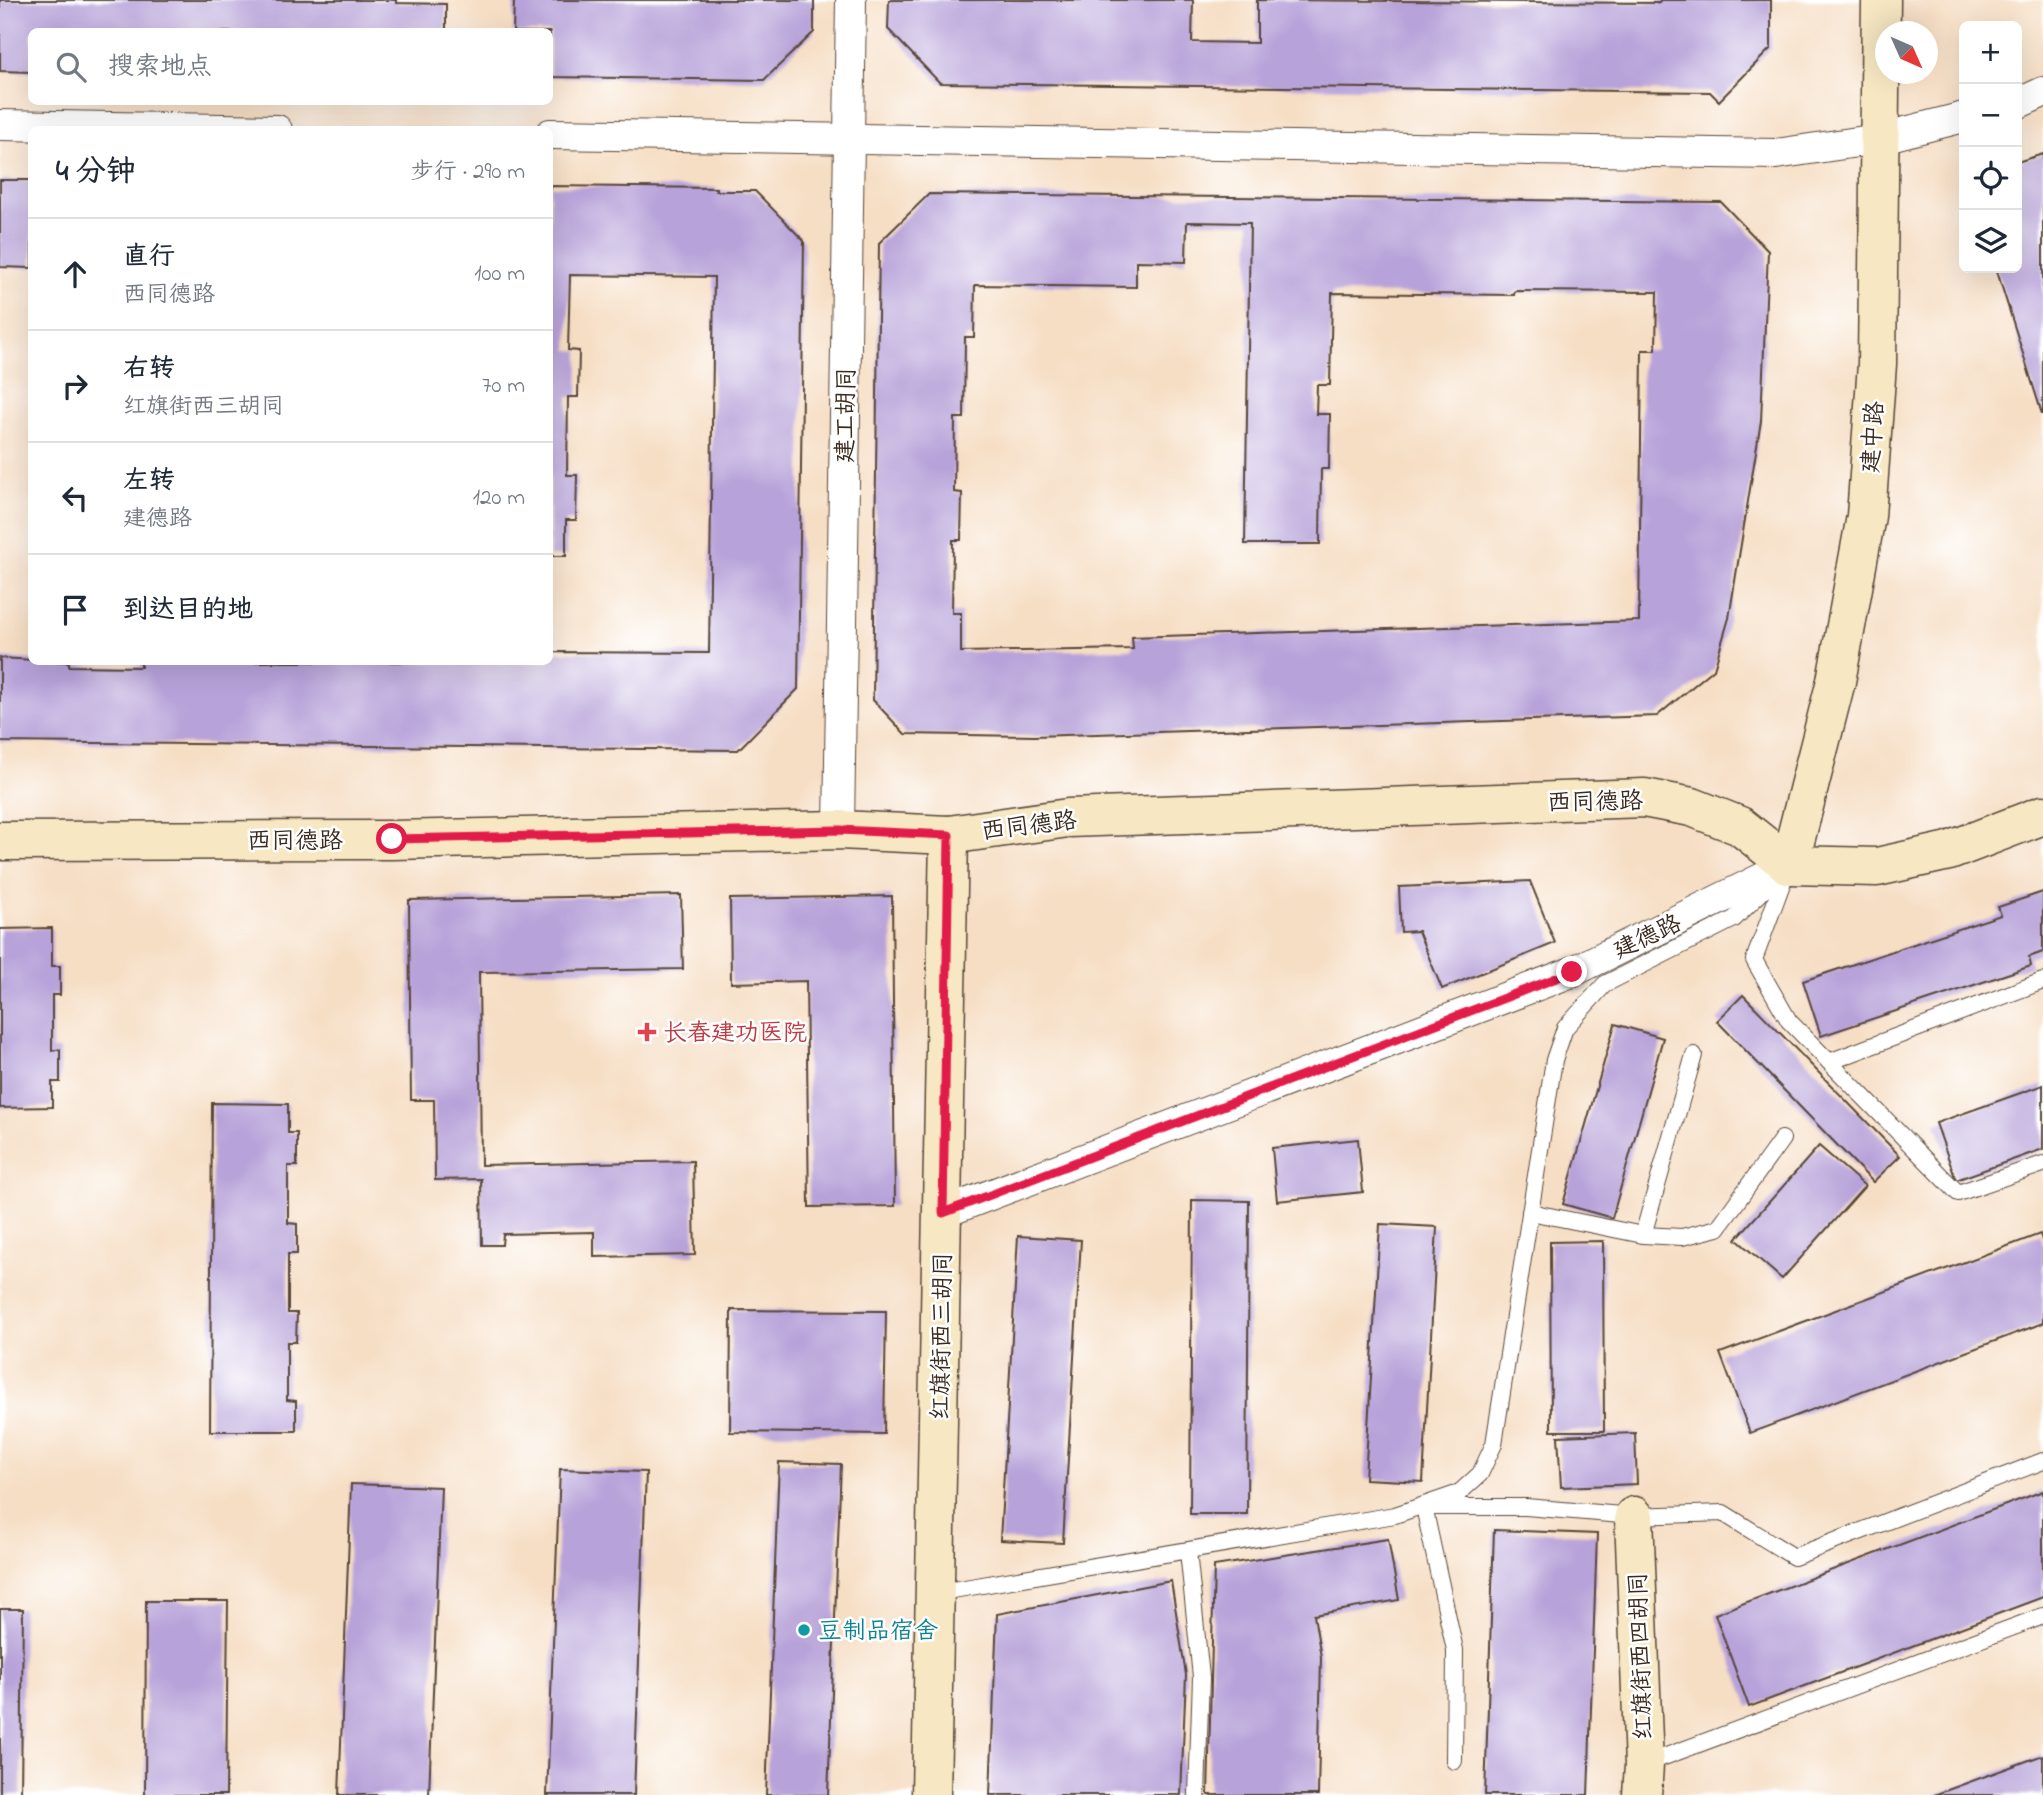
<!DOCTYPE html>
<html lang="zh">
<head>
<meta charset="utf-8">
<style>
  body { margin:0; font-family:"Indie Flower","LXGW WenKai TC",sans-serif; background:#f6f6f7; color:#1f2937 }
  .controls { position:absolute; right:21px; top:21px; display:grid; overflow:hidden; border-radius:10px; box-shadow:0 7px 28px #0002 }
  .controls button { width:63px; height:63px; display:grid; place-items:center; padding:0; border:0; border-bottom:2px solid #e0e1e3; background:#fff; color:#1f2937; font:35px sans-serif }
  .compass { position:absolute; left:1875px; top:21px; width:63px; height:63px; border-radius:50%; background:#fff; box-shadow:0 7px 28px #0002; rotate:135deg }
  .stop { position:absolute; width:21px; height:21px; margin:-16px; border:5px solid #e11d48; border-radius:50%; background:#fff }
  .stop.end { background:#e11d48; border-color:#fff; box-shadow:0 2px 7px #0008 }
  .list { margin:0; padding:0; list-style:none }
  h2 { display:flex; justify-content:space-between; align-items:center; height:91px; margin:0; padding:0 28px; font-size:30px }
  h2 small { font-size:23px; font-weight:400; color:#747a83 }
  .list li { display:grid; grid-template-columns:46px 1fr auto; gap:21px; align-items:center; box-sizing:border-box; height:112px; padding:0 28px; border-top:2px solid #e0e1e3 }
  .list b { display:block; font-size:26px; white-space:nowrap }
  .list p { margin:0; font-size:23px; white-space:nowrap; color:#747a83 }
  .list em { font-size:23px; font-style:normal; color:#747a83 }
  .icon { flex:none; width:38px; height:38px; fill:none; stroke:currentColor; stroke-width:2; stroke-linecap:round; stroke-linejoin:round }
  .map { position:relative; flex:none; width:2043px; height:1795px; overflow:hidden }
  .search { position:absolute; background:#fff; box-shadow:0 7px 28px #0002; left:28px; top:28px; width:525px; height:77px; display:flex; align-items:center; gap:18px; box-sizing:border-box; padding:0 24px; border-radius:10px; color:#747a83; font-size:26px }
  .panel { position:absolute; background:#fff; box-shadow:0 7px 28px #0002; left:28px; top:126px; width:525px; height:539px; border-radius:10px }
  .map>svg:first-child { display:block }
  .building { fill:#b7a2d9; fill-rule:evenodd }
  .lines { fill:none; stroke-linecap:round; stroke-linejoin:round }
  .lane-casing { stroke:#574537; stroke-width:18 }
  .street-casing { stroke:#574537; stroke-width:32 }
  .secondary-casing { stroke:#574537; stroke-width:41 }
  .lane { stroke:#fff; stroke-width:16 }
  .street { stroke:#fff; stroke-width:30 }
  .secondary { stroke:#f7e8c3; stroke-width:38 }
  .route { stroke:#e11d48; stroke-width:9 }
  .health-dot { fill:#e0444e; stroke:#fff; stroke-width:2.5 }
  .culture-dot { fill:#0f9aa8; stroke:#fff; stroke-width:2.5 }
  .labels { text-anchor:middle; stroke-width:5; stroke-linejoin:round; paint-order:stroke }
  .street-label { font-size:24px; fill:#3b2a1e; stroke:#fff }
  .health-label { font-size:24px; fill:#be3a42; stroke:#fff; text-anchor:start }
  .culture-label { font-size:24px; fill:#0d838f; stroke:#fff; text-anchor:start }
</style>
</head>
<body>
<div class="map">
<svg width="2043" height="1795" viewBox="0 0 2043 1795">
  <rect width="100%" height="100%" fill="#fff"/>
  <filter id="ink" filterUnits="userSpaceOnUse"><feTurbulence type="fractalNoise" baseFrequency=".0143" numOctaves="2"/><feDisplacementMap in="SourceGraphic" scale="14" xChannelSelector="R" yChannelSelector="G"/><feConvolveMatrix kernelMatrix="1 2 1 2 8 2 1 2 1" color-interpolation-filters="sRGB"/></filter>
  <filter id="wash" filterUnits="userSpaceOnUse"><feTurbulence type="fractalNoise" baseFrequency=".00686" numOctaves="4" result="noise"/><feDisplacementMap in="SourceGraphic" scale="28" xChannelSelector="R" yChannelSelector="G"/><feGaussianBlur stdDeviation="1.57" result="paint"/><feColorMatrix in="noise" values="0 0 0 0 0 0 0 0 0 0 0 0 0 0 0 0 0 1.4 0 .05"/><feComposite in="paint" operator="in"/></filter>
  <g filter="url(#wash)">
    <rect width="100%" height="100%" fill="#f6dec4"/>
    <g id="blocks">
      <g class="building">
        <path d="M0 0H396V3L446 4V32H32V72L0 71Z"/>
        <path d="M514 0H814V32L764 80 550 77V32H513Z"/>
        <path d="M889 0H1193L1192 42 1257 43V0L1659 3 1660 0H1771V48L1719 101 1710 92 940 83 888 29Z"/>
        <path d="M2043 154V414H2042L1996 268H2017V162Z"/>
        <path d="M0 180H32V268L0 267Z"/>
        <path d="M550 186 716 188V191H755L804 241 798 689 738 750 0 742V658L69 662V666L141 667V662H550V652L709 653 714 277 570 275 568 350 579 351 578 397H568L567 475H577L576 520H566V556H550Z"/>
        <path d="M929 194 1721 202 1768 251 1761 421 1729 618 1714 669 1657 716 1034 736 905 734 873 700 879 243ZM1187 222 1250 223 1245 544H1320L1321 469H1329L1330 414H1316L1317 385H1330L1332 293 1514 295 1515 291 1657 292 1656 350H1642L1639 621 1132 637 1133 649 961 652V613H952L953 540H961L962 493 954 492 955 418H964L965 337H974L975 285 1136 287V261L1186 262Z"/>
        <path d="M1530 881 1555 943 1442 989 1418 931 1401 932 1399 887Z"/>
        <path d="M2043 892V952L2029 957 2031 966 1821 1036 1803 981 2001 915 1998 907Z"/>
        <path d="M681 895 683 969 479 972 481 1165 693 1161 695 1255 594 1257V1232L503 1234 502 1245H482L481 1179 435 1180 434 1100H411L409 900Z"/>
        <path d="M892 896 895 1206 809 1207 806 981 731 983 730 899Z"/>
        <path d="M52 928V966H60V995H52V1050H60V1082H52V1107L0 1108V929Z"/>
        <path d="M1743 995 1900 1156 1873 1182 1717 1021Z"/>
        <path d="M1615 1024 1663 1038 1612 1218 1563 1204Z"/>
        <path d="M2043 1085V1149L1956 1180 1936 1123Z"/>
        <path d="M212 1103 288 1104V1133H297V1166H288V1223L297 1224V1254H288V1313H297L296 1342H287V1400L296 1401V1431H210Z"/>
        <path d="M1358 1139 1363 1192 1277 1201 1272 1148Z"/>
        <path d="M1819 1146 1865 1186 1782 1279 1736 1239Z"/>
        <path d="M1192 1200 1249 1201 1247 1514H1190Z"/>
        <path d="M1380 1224 1437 1227 1423 1482 1365 1479Z"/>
        <path d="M2040 1234 2043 1243V1323L1750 1433 1720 1353Z"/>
        <path d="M1018 1236 1081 1240 1063 1543 1000 1540Z"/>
        <path d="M1603 1241 1604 1431H1551L1550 1242Z"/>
        <path d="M731 1310 886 1311 884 1434 730 1432Z"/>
        <path d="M1635 1433 1637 1484 1561 1487 1558 1436Z"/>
        <path d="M779 1462 841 1464 828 1795H766Z"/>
        <path d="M560 1469 646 1472 634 1795H547Z"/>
        <path d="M351 1484 441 1487 429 1795H339Z"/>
        <path d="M2043 1491V1597L1749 1707 1715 1614Z"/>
        <path d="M1494 1530 1597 1534 1588 1795H1485Z"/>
        <path d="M1388 1539 1399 1600 1314 1615 1321 1657 1318 1795H1208L1214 1566Z"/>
        <path d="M1171 1581 1186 1675 1181 1795H990L997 1614Z"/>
        <path d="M146 1601H228L226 1795H145Z"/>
        <path d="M0 1609H23L21 1795H0Z"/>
        <path d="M2043 1755V1795H1934Z"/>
      </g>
    </g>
  </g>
  <g filter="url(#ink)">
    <use href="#blocks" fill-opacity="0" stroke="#574537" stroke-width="2"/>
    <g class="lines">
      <defs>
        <g id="lane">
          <path d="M1789 865 1754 960 1789 1021 1958 1193 2043 1164"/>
          <path d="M1829 1062 2043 981"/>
          <path d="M1530 1212 1643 1235 1694 1055"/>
          <path d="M1643 1235 1682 1237 1718 1228 1782 1139"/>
          <path d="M1188 1551 1201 1677 1197 1795"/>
          <path d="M935 1593 1395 1515 1459 1493 1480 1474 1494 1444 1554 1060 1565 1028 1605 984 1734 919 1769 885"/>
          <path d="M1454 1761 1455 1650 1424 1507H1526L1634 1516 1723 1513 1794 1557 2043 1461"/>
          <path d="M1645 1764 2043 1616"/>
        </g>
        <g id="street">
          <path d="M2017 104 2043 92"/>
          <path d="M0 125 277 130"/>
          <path d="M550 134 1776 154 1878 139 1964 117"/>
          <path d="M839 830 851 0"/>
          <path d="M943 1213 1572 972 1789 865"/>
        </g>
        <g id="secondary">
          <path d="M0 841 392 840 839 830 949 835 1068 818 1644 798 1692 807 1740 826 1789 865"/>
          <path d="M1789 865 1836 681 1866 516 1877 364 1881 0"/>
          <path d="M1789 865 1877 867 1949 851 2043 815"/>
          <path d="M1634 1516 1644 1765 1642 1795"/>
          <path d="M931 1795 949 835"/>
        </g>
      </defs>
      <use href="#lane" class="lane-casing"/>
      <use href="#street" class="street-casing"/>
      <use href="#secondary" class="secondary-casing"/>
      <use href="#lane" class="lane"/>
      <use href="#street" class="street"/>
      <use href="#secondary" class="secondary"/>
    </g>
  </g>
  <g class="lines" filter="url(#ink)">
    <path class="route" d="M392 839 839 830 949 835 943 1213 1572 972"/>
  </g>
  <path class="health-dot" d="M643.5 1021.5h7v7h7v7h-7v7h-7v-7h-7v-7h7z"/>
  <circle class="culture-dot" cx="804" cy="1630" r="7"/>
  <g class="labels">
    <g class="street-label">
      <text transform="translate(845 415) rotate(-89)" y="8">建工胡同</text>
      <text transform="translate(1872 437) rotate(-86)" y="8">建中路</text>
      <text transform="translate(1595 801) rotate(-1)" y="8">西同德路</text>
      <text transform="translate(1029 825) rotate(-7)" y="8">西同德路</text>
      <text x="295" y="848">西同德路</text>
      <text transform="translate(1647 936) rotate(-25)" y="8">建德路</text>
      <text transform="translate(941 1336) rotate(-89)" y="8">红旗街西三胡同</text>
      <text transform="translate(1640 1656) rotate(-92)" y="8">红旗街西四胡同</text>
    </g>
    <g class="health-label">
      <text x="663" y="1040">长春建功医院</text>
    </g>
    <g class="culture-label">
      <text x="818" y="1638">豆制品宿舍</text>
    </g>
  </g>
</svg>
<div class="controls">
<button>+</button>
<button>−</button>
<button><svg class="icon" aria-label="locate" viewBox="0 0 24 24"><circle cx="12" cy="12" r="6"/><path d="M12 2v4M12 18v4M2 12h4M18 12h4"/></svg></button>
<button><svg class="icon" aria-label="layers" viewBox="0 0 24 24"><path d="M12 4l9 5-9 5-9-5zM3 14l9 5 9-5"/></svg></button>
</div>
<svg class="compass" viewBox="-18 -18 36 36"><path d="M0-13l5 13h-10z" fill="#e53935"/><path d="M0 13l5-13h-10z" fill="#747a83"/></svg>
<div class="stop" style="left:392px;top:839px"></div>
<div class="stop end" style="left:1572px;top:972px"></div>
<div class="search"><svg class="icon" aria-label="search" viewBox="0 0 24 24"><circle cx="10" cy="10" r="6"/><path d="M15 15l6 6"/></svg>搜索地点</div>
<section class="panel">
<h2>4 分钟<small>步行 · 290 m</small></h2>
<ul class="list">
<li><svg class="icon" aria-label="ahead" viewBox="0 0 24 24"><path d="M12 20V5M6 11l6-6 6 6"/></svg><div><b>直行</b><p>西同德路</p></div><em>100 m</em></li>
<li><svg class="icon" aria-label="right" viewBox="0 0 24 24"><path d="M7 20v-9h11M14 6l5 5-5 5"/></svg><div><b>右转</b><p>红旗街西三胡同</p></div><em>70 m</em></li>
<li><svg class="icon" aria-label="left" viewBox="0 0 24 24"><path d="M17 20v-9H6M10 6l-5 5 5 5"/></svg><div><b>左转</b><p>建德路</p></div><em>120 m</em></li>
<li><svg class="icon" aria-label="arrive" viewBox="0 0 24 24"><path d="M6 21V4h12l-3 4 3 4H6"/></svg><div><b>到达目的地</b></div></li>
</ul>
</section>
</div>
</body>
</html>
